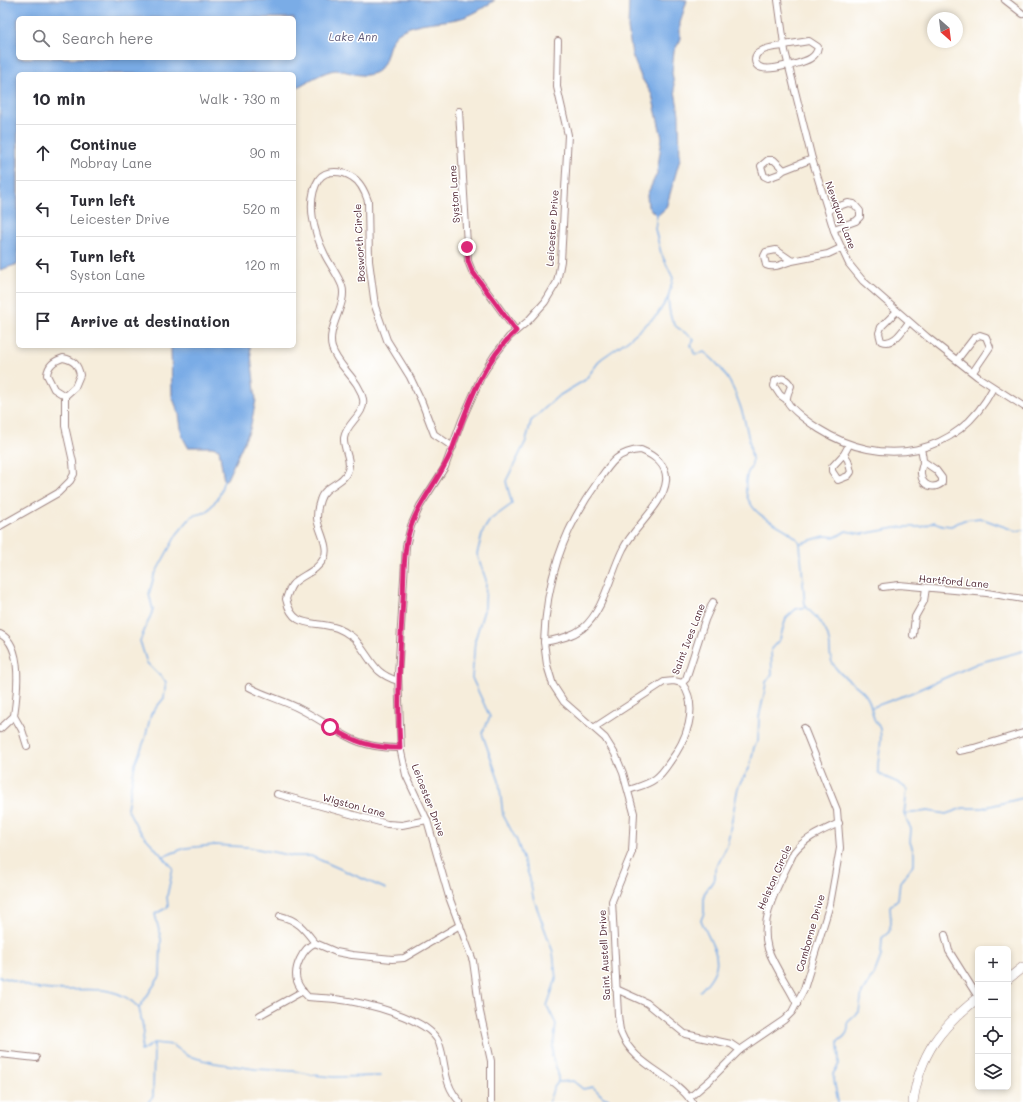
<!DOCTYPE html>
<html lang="en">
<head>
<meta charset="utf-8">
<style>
  body { margin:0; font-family:Mali,sans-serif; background:#f2f2f3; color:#2b2b33 }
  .controls { position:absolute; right:12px; bottom:12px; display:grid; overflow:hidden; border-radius:6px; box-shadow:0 2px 6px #0003 }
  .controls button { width:36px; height:36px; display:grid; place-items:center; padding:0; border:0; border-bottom:1px solid #e1e1e2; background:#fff; color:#2b2b33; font:20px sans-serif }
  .compass { position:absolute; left:927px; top:12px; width:36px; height:36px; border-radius:50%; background:#fff; box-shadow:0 2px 6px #0003; rotate:152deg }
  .stop { position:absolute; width:12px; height:12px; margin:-9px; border:3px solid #db2777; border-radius:50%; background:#fff }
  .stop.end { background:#db2777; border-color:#fff; box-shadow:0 1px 4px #0008 }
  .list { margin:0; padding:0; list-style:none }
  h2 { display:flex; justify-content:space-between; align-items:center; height:52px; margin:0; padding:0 16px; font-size:17px }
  h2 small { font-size:13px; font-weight:400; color:#7c7c81 }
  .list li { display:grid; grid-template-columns:26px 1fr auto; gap:12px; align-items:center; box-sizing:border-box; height:56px; padding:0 16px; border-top:1px solid #e1e1e2 }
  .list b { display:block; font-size:15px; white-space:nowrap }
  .list p { margin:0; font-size:13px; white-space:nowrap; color:#7c7c81 }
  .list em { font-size:13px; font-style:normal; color:#7c7c81 }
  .icon { flex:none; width:22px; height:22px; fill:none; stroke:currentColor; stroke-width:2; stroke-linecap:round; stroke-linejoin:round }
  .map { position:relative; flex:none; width:1023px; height:1102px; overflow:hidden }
  .search { position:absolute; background:#fff; box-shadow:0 2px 6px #0003; left:16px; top:16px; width:280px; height:44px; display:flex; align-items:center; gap:10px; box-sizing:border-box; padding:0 14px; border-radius:6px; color:#7c7c81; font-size:15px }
  .panel { position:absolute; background:#fff; box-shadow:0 2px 6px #0003; left:16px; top:72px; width:280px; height:276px; border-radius:6px }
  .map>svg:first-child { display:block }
  .water { fill:#7aace6; stroke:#626688; fill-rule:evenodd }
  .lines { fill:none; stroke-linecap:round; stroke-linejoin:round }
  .stream { stroke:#7aace6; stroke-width:1.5 }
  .street-casing { stroke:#a08683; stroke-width:8 }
  .secondary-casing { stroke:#a08683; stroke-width:10 }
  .street { stroke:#fff; stroke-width:6 }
  .secondary { stroke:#fff; stroke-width:9 }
  .route { stroke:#db2777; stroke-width:5 }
  .labels { text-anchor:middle; stroke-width:3; stroke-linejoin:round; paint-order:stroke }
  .street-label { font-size:10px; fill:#4a1f2b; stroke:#fff }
  .water-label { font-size:11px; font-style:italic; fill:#5d5776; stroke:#fff }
</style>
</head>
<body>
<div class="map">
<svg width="1023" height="1102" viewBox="0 0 1023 1102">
  <rect width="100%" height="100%" fill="#fff"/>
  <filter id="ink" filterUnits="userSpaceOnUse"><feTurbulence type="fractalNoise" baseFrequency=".025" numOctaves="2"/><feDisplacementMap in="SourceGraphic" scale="8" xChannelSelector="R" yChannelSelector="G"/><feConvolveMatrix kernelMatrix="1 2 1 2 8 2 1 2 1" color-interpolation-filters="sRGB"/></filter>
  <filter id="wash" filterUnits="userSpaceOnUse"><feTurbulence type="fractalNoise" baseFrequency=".012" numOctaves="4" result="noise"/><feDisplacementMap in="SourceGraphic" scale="16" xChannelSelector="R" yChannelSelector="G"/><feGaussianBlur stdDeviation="0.9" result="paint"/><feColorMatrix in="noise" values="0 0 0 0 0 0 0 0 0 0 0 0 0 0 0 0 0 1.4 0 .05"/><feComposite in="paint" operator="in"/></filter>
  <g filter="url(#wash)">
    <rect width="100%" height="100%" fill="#f6eddb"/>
    <g class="water">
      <path d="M0 0H495C483 8 472 16 457 19 437 23 419 21 401 31 384 40 391 66 374 73 360 79 350 71 336 70 326 70 303 84 294 89V74H18V264L0 270ZM18 18H294V58H18Z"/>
      <path d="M629 0H687L680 23V41L674 51 672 73 679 114 680 159 666 208 657 216 648 207 647 195 657 173 662 138 652 95 641 77 632 55 628 28Z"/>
      <path d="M171 346H250L256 400 250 429 227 479 224 481 219 449 212 447H188L182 436 179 414 172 396Z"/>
    </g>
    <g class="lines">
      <g class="stream">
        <path d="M668 298C669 306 669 317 674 324 676 328 689 334 694 340L691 345 695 355 704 352C733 373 744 412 750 445 750 451 753 458 752 464 752 467 748 471 747 475 745 484 745 496 751 504 761 522 788 525 800 543L805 607C815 615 827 628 829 641 831 649 829 655 832 662 839 677 855 682 865 694 872 703 871 710 874 719 876 723 880 726 880 730 883 744 877 758 878 772 887 781 900 780 907 790L904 814 911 829 910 842 914 853V864L900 882 898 899 890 906 891 923 889 932 882 938 881 956 875 972 862 993 859 1012 848 1022C849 1032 846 1036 838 1041L839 1064 833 1074 838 1102"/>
        <path d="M801 543 825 536 836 537 846 531 862 534 901 527H922L934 522 942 525 951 526 964 520 980 518 1016 531 1023 530"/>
        <path d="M873 707 911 693 978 663 1023 651"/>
        <path d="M904 814 928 811 946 814 963 808H982L1023 798"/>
        <path d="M162 857 185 848 215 845 248 847 293 856H311L386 889"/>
        <path d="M0 977C12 979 23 985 35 988 71 996 111 977 139 1008"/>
        <path d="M700 991C729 962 714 952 701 920L704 913V894L715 878V869L727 846 738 787 750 767 754 747 758 741 759 717 765 690 766 682 772 674 771 649 780 639 786 618 796 609 805 607"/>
        <path d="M155 1043 173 1045 188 1056 215 1063 255 1069 295 1071 313 1075 334 1077 381 1076"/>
        <path d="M559 1082 573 1081 583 1089 593 1087 603 1097 617 1102"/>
        <path d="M148 1102 153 1097 154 1043 141 1051 144 1032 139 1008 160 976 161 939 155 914 168 907 167 896 173 868 138 829 127 808 135 764 145 739 151 714 164 698 166 682 147 663 140 641 153 610 149 594 154 576 177 534 192 516 207 512 219 496 224 480"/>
        <path d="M549 1102 553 1089 558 1082V1073L552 1056 556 1024 547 1006 556 979 553 952 533 897 530 879 517 841 503 815 499 781 482 733 490 717 472 678 475 640 485 607 486 580 477 554 483 531 490 520 512 504 506 481 526 441 531 421 557 397 585 380 601 359 628 340 657 315 668 298 673 278 661 253 655 229 657 215"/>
      </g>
    </g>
  </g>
  <g filter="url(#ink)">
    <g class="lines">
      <defs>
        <g id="street">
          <path d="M778 0 785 51 812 159 835 234 849 264 863 281 927 337 978 377 1023 406"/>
          <path d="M1005 0 1023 14"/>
          <path d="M784 45 809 41 818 47C816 61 800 62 789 66"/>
          <path d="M784 46C777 47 766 47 760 52 757 53 755 56 755 60 756 74 780 67 788 65"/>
          <path d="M459 111 468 261 472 271 516 331"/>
          <path d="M784 170 779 174 768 178 764 176 761 166 768 160H774L784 170 812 159"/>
          <path d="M828 210 848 203 854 204 860 211V217L856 221 834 229"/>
          <path d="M792 261C783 263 775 269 766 265L764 256 766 252 776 250 792 261 828 254 841 248"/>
          <path d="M896 312 881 327 879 333 881 341C894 346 902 331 909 322"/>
          <path d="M63 358C74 360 78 365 80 375L75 387 65 396 54 389 47 375C48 365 54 361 63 358Z"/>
          <path d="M957 360 974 338 980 335 986 337 990 347 973 372"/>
          <path d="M787 400 780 395 774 386 775 381C783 376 787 379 791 386 789 391 786 396 787 401 791 410 811 424 819 429 882 469 958 457 993 388"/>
          <path d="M921 449C922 453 923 458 923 462 923 466 920 470 921 474 922 486 933 490 942 483V478L936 470 923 461"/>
          <path d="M641 450C653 455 668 465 666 481 664 504 633 528 623 549 611 572 604 611 583 628 571 637 559 639 544 642 546 582 562 531 597 483 610 464 617 451 641 450Z"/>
          <path d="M844 454 848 460 851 472 848 476 838 480 832 471V467L844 454 849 445"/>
          <path d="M0 526 58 493 70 481 74 474 73 462 65 426V396"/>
          <path d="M883 587 899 585 987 593 1023 599"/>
          <path d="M0 634C24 645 17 695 14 716L0 729"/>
          <path d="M913 635 915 617 924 601 926 588"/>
          <path d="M544 642 547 665 553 685 564 702 605 738 615 754 623 773 634 813 632 852 612 901 618 1015C619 1021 619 1028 621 1033 634 1066 673 1074 692 1102"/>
          <path d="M398 681C376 674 374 665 361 647 358 643 355 638 351 636 347 633 342 630 337 628 313 620 293 630 286 599 288 594 289 589 292 585 300 575 316 573 324 558 330 547 318 530 317 518 317 512 318 505 320 500 324 485 344 484 348 470 352 460 343 449 344 438 346 423 366 414 363 399 359 379 338 367 332 348 326 327 348 304 342 286 338 275 330 265 325 255 314 233 305 201 319 179 326 169 343 171 352 177 361 182 365 192 368 201L369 261 375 306 387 340 410 377 421 400 434 434 453 447"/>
          <path d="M682 683 686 679 705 620 713 602"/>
          <path d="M249 687C265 696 283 700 300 709 339 729 352 749 400 748"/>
          <path d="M14 716 22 730 27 746"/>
          <path d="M595 727 664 682 674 681 682 683C700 708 686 741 669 763 665 769 661 775 655 779 647 785 637 787 629 790"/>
          <path d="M959 751 974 748 1023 733"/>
          <path d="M277 794 387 824 402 825 427 820"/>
          <path d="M280 916C298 920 305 930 315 943"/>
          <path d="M945 935 949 951 978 997"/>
          <path d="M616 989 647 1003 685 1034 731 1044 740 1050"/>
          <path d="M797 1004C788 985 775 968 768 949 758 916 781 881 794 852 806 837 822 831 839 823"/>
          <path d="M260 1015 303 991"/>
          <path d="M0 1054 36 1058"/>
          <path d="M689 1098 710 1080 740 1050 784 1020 792 1012 804 989 830 904 840 848 837 810 804 728"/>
          <path d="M460 1102C442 1083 447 1065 439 1043 429 1017 361 1002 335 999 326 998 317 998 308 997 304 993 299 987 297 981 293 968 303 948 315 943L336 952 352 955 392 959 404 958 460 925"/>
          <path d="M491 1102V1061L480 1012 473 961 449 897 427 820 406 775 401 752 398 675 406 546 411 526 420 506 445 467 462 420 481 377 494 356 509 337 528 321 545 302 557 282 561 261 568 135 557 87 558 41"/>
        </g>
        <g id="secondary">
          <path d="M1008 979 1023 967"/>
          <path d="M913 1102C920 1053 940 1028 978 998"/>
        </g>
      </defs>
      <use href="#street" class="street-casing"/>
      <use href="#secondary" class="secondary-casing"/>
      <use href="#street" class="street"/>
      <use href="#secondary" class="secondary"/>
    </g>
  </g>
  <g class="lines" filter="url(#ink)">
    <path class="route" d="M330 727C355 742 371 748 400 748 397 698 400 649 403 599 404 579 403 555 408 536 416 503 442 478 453 447 468 405 482 362 516 331L472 271 468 261 467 247"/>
  </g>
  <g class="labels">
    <g class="street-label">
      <text transform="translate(454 194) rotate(-94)" y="4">Syston Lane</text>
      <text transform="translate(841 215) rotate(70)" y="4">Newquay Lane</text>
      <text transform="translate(552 228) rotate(-86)" y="4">Leicester Drive</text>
      <text transform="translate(359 243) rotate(-93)" y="4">Bosworth Circle</text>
      <text transform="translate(954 581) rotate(5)" y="4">Hartford Lane</text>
      <text transform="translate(688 639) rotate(-69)" y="4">Saint Ives Lane</text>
      <text transform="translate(429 800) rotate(69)" y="4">Leicester Drive</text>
      <text transform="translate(354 805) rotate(15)" y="4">Wigston Lane</text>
      <text transform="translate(774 877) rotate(-66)" y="4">Helston Circle</text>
      <text transform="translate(810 933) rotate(-74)" y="4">Camborne Drive</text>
      <text transform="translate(604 955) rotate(-93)" y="4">Saint Austell Drive</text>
    </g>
    <g class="water-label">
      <text x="353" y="41">Lake Ann</text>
    </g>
  </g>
</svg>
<div class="controls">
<button>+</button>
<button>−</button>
<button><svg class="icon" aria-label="locate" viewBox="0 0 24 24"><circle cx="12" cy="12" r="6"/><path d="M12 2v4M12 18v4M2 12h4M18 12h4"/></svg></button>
<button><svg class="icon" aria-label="layers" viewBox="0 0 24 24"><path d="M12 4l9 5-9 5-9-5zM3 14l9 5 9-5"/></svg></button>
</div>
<svg class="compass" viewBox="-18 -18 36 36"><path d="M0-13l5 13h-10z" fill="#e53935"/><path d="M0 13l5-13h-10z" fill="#7c7c81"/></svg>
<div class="stop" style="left:330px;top:727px"></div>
<div class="stop end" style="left:467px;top:247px"></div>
<div class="search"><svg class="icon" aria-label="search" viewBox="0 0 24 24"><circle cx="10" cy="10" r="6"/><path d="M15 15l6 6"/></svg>Search here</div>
<section class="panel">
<h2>10 min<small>Walk · 730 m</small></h2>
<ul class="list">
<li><svg class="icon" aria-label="ahead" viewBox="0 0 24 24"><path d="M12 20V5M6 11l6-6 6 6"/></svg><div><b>Continue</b><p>Mobray Lane</p></div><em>90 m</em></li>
<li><svg class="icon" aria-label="left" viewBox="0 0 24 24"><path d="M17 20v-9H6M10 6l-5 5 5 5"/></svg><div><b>Turn left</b><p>Leicester Drive</p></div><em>520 m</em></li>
<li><svg class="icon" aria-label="left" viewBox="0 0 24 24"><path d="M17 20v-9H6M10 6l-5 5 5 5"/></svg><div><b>Turn left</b><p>Syston Lane</p></div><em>120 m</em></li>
<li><svg class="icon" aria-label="arrive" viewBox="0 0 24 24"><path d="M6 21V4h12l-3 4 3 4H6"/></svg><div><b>Arrive at destination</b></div></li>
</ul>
</section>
</div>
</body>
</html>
